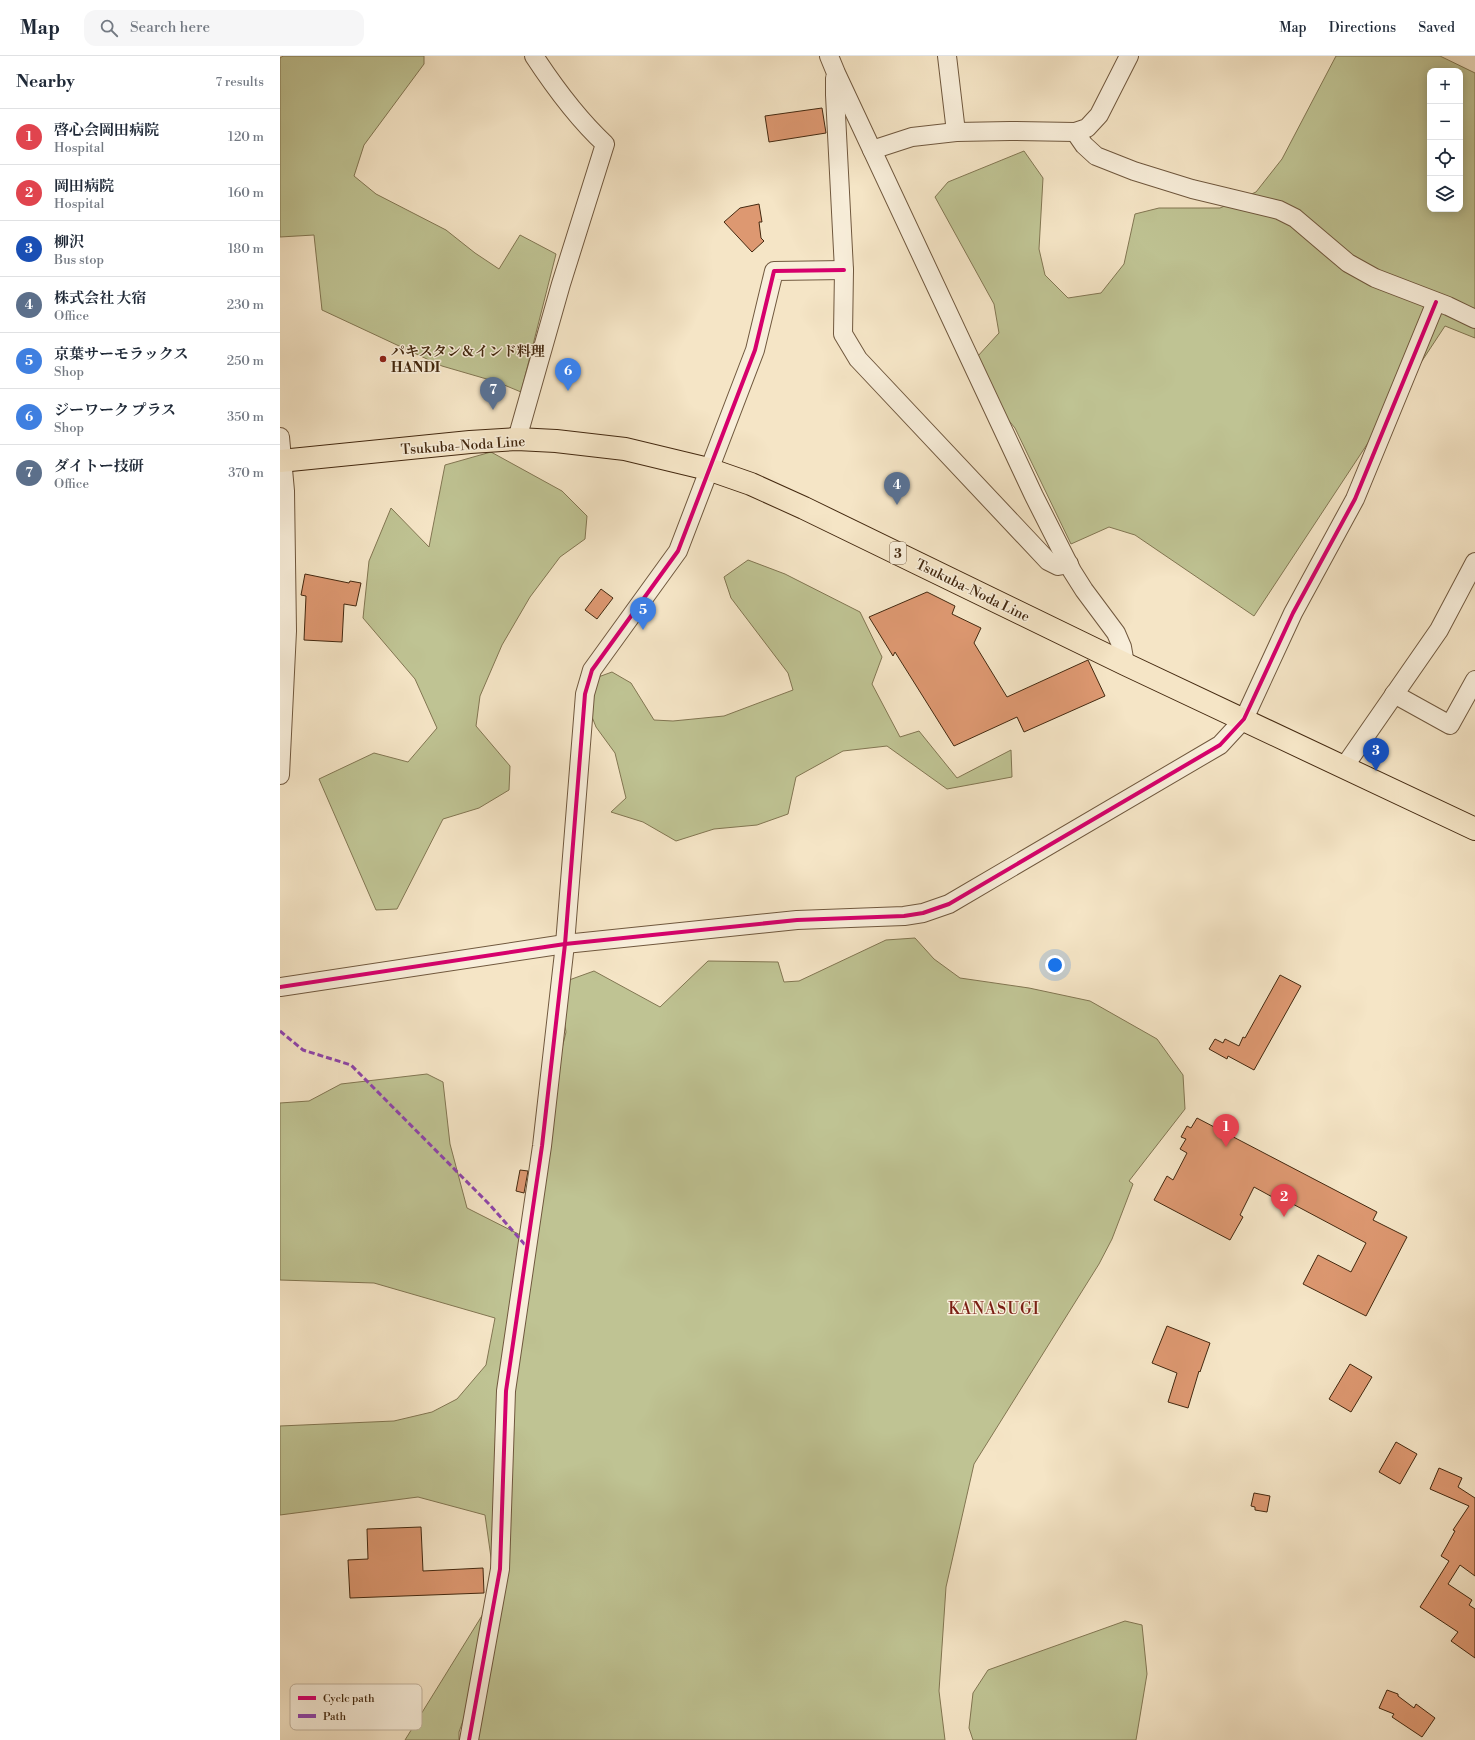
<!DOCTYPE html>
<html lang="en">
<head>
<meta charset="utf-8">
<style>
  body { margin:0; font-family:"Libre Bodoni","Noto Serif JP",serif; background:#f6f6f7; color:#1f2937 }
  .controls { position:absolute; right:12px; top:12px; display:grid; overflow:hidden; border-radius:8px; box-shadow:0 2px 10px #0003 }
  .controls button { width:36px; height:36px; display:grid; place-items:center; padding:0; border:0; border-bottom:1px solid #e0e1e3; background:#fff; color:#1f2937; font:20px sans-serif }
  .you { position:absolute; left:775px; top:909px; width:14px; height:14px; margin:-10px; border:3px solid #fff; border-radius:50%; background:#1a73e8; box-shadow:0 0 0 6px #1a73e833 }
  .badge { display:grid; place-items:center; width:26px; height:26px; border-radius:50%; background:#8f2418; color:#fff; font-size:13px; font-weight:700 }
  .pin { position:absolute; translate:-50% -33px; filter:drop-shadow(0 1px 2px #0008) }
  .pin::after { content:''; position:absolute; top:21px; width:14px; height:12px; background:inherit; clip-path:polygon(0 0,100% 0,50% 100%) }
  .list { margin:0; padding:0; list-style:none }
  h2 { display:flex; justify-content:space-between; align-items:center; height:52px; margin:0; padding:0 16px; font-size:17px }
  h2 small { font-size:13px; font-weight:400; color:#747a83 }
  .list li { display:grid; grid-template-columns:26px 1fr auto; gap:12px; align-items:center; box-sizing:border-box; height:56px; padding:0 16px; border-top:1px solid #e0e1e3 }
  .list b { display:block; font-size:15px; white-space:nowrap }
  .list p { margin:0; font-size:13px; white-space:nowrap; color:#747a83 }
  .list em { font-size:13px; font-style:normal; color:#747a83 }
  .icon { flex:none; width:22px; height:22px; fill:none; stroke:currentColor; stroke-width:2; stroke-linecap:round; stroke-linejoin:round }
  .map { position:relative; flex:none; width:1195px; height:1684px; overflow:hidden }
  header { display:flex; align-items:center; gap:24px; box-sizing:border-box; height:56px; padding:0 20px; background:#fff; border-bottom:1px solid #e0e1e3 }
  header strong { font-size:19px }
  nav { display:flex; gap:22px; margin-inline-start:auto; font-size:14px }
  .search { width:280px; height:36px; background:#f6f6f7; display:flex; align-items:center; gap:10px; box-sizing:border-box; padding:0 14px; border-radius:12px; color:#747a83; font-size:15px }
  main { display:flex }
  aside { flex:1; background:#fff }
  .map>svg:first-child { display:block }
  .green { fill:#bfc393; stroke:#827652; fill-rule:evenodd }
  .building { fill:#dd9871; stroke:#442910 }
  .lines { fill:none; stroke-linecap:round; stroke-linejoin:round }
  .minor-casing { stroke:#70583e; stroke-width:20 }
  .major-casing { stroke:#442910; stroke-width:24 }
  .minor { stroke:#f8eeda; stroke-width:18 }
  .major { stroke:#f5e5c6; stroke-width:22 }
  .quiet { stroke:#8e44ad; stroke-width:3; stroke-dasharray:6 3; stroke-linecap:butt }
  .cycleway-casing { stroke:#f8eeda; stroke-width:6 }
  .cycleway { stroke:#d6006c; stroke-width:4 }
  .poi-dot { fill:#8f2418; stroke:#f8eeda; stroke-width:1.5 }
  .labels { text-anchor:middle; stroke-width:3; stroke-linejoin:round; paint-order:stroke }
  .shield { fill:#f8eeda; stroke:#7a644d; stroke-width:1 }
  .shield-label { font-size:13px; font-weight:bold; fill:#442910 }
  .poi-label { font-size:14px; font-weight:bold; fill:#442910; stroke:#f8eeda; text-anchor:start }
  .street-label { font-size:14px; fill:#442910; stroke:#f8eeda }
  .quarter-label { font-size:16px; letter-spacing:1px; fill:#7a1f14; stroke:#f8eeda }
  .key { fill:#f8eeda; stroke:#c2b39d; stroke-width:1 }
  .key-label { font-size:11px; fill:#442910 }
</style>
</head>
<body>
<header>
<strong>Map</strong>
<div class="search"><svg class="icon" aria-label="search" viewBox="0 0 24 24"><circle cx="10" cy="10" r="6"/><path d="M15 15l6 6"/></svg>Search here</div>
<nav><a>Map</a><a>Directions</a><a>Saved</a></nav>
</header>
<main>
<aside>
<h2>Nearby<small>7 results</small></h2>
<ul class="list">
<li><span class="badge" style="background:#e0444e">1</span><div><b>啓心会岡田病院</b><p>Hospital</p></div><em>120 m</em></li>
<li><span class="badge" style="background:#e0444e">2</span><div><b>岡田病院</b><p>Hospital</p></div><em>160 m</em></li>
<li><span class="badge" style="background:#1a4fb4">3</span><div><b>柳沢</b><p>Bus stop</p></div><em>180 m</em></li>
<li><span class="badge" style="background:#5c6f8a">4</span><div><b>株式会社 大宿</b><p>Office</p></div><em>230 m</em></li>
<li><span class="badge" style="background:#3f7fe0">5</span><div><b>京葉サーモラックス</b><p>Shop</p></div><em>250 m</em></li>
<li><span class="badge" style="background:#3f7fe0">6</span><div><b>ジーワーク プラス</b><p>Shop</p></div><em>350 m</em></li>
<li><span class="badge" style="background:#5c6f8a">7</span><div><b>ダイトー技研</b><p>Office</p></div><em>370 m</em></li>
</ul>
</aside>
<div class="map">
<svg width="1195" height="1684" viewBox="0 0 1195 1684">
  <rect width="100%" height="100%" fill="#f5e5c6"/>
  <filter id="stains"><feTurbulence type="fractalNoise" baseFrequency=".005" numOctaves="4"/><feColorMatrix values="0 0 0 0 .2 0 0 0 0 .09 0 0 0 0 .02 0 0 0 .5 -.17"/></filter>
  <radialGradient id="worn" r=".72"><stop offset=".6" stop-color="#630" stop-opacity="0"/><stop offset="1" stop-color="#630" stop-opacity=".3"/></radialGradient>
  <g class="green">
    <path d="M3 0H144V8L84 89 74 120 96 138 166 174 195 197 219 213 240 179 276 198 241 336 217 326 162 310 42 254 34 179 0 181V2Z"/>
    <path d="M1056 0H1160L1195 17V282L1165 270 974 560 855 479 829 471 791 488 735 372 686 313 719 277 714 248 655 141 668 126 744 95 763 122 759 193 765 219 788 242 821 237 844 208 855 158 879 152H940L976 136 1002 103ZM1150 15H1180V153H1150Z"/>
    <path d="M211 396 282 435 307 460 305 483 280 501 250 541 222 589 200 640 196 670 230 710 229 734 199 752 163 763 117 853 96 854 39 723 94 697 128 706 157 672 135 623 83 562 89 505 111 452 149 491 165 409Z"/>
    <path d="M468 504 505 518 580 556 602 601 592 628 620 681 639 675 677 722 731 694 732 721 667 733 607 690 563 695 516 721 508 758 477 769 434 773 396 785 363 766 331 756 346 742 335 697 316 671 299 628 332 616 351 627 374 664 393 665 444 660 513 634 508 617 451 542 444 521Z"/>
    <path d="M635 882 654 903 680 922 749 932 810 945 877 983 903 1019 905 1053 849 1125 853 1128 832 1183 819 1208 694 1408 666 1531 659 1635 665 1684H195L210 1590 179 1676V1684H125L216 1537 205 1459 138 1441 0 1459V1370L114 1365 152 1356 177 1343 206 1309 215 1262 94 1227 0 1224V1047L29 1045 61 1028 147 1018 163 1026 170 1088 187 1152 256 1187 275 1021 286 976 278 928 314 915 380 951 428 905 498 906 504 926 519 925 606 884Z"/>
    <path d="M845 1565 862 1569 867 1618 856 1684H693L689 1672 693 1637 708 1614Z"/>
  </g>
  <g class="building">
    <path d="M542 52 546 77 489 86 485 60Z"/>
    <path d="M479 148 482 166H479L481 182 484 185 472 196 444 166 460 152Z"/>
    <path d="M25 518 69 527 70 525 81 527 76 550 64 548 62 586 24 584 26 540 21 539Z"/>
    <path d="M321 533 333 542 317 563 305 554Z"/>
    <path d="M647 536 675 550 672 558 701 572 694 587 727 641 808 604 825 640 744 676 737 661 674 690 615 596 613 600 589 561Z"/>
    <path d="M1000 919 1021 930 974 1014 948 1000 947 1003 929 993 935 983 943 987 945 983 959 990 963 981 965 982Z"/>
    <path d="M917 1062 1097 1156 1093 1164 1127 1181 1086 1260 1023 1228 1038 1199 1071 1216 1086 1187 1009 1146 1007 1149 974 1131 960 1159 963 1161 950 1184 874 1144 887 1120 893 1124 907 1097 900 1093 906 1083 901 1081 907 1070 911 1072Z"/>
    <path d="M240 1114 248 1115 244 1137 236 1135Z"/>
    <path d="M887 1270 930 1287 920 1316 919 1315 908 1352 888 1346 897 1317 872 1307Z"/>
    <path d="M1070 1308 1092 1321 1071 1356 1049 1343Z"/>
    <path d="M1116 1386 1137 1398 1120 1428 1099 1416Z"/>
    <path d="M1159 1412 1182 1422 1178 1431 1195 1442V1520L1180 1509 1168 1528 1192 1544 1189 1549 1195 1553V1602L1171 1585 1178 1576 1140 1551 1169 1505 1161 1500 1175 1475 1173 1474 1189 1450 1150 1433Z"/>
    <path d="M974 1437 990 1440 987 1456 975 1454V1451L971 1450Z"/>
    <path d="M141 1471 143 1515 203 1512 204 1537 70 1542 68 1504 88 1503 87 1473Z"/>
    <path d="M1107 1634 1118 1638V1640L1134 1652 1136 1648 1155 1662 1142 1681 1112 1661 1114 1658 1099 1652Z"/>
  </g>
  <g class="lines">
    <defs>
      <g id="minor">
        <path d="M549 0 556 17 754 440 792 515 804 534 836 577 842 591 845 608"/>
        <path d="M667 0 676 76"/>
        <path d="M555 22V39L564 214 563 278 578 303 768 505 778 510 789 508"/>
        <path d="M795 76 804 89 816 100 854 115 912 133 999 154 1015 162 1068 207 1095 222 1168 250 1195 263"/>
        <path d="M592 94 632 81 676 76 730 75 795 76 807 72 819 59 849 0"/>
        <path d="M0 381 5 435 7 575 0 719"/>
        <path d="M237 383 281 228 325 88C297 62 275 32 254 0"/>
        <path d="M1114 638 1170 669 1195 624"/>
        <path d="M1064 711 1159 574 1195 506"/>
        <path d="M0 931 285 888 517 864 624 860 643 857 669 848 940 689 964 663 1013 557 1075 443 1156 246"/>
        <path d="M189 1684 220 1513 226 1335 262 1090 285 888 305 638 312 614 398 495 475 294 494 215 564 214"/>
      </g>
      <path id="major" d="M0 405 190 386 237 383 276 385 345 393 428 413 471 428 524 452 845 608 1195 773"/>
    </defs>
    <use href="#minor" class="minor-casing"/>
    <use href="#major" class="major-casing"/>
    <use href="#minor" class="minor"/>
    <use href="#major" class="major"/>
    <path class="quiet" d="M0 975 23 994 71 1009 210 1149 247 1191"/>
    <defs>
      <g id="cycleway">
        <path d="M0 931 285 888 517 864 624 860 643 857 669 848 940 689 964 663 1013 557 1075 443 1156 246"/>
        <path d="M189 1684 220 1513 226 1335 262 1090 285 888 305 638 312 614 398 495 475 294 494 215 564 214"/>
      </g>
    </defs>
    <use href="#cycleway" class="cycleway-casing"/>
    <use href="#cycleway" class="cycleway"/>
  </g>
  <circle class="poi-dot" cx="103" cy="303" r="4"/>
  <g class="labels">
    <rect class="shield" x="610" y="486" width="16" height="22" rx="3"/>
    <g class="shield-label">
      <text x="618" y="502">3</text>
    </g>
    <g class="poi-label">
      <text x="111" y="300">パキスタン＆インド料理<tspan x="111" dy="16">HANDI</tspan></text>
    </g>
    <g class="street-label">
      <text transform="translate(183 389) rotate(-4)" y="5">Tsukuba-Noda Line</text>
      <text transform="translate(693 534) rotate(26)" y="5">Tsukuba-Noda Line</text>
    </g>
    <g class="quarter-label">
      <text x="714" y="1258">KANASUGI</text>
    </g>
  </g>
  <rect x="10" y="1628" width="132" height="46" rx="6" class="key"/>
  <rect x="18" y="1640" width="18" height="4" fill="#d6006c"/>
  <rect x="18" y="1658" width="18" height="4" fill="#8e44ad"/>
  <g class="key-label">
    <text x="43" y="1646">Cycle path</text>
    <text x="43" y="1664">Path</text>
  </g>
  <rect width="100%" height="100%" filter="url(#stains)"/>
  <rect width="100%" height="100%" fill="url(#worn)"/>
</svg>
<div class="controls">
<button>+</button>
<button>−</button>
<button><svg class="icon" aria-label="locate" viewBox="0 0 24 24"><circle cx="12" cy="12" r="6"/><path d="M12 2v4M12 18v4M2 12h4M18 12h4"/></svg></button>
<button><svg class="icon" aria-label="layers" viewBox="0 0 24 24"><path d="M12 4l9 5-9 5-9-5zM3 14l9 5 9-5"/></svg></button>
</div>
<div class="you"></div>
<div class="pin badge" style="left:946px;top:1091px;background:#e0444e">1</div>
<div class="pin badge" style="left:1004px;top:1161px;background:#e0444e">2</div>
<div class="pin badge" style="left:1096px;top:715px;background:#1a4fb4">3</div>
<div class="pin badge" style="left:617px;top:449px;background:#5c6f8a">4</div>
<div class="pin badge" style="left:363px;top:574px;background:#3f7fe0">5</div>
<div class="pin badge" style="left:288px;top:335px;background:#3f7fe0">6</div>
<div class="pin badge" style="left:213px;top:354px;background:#5c6f8a">7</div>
</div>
</main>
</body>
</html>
